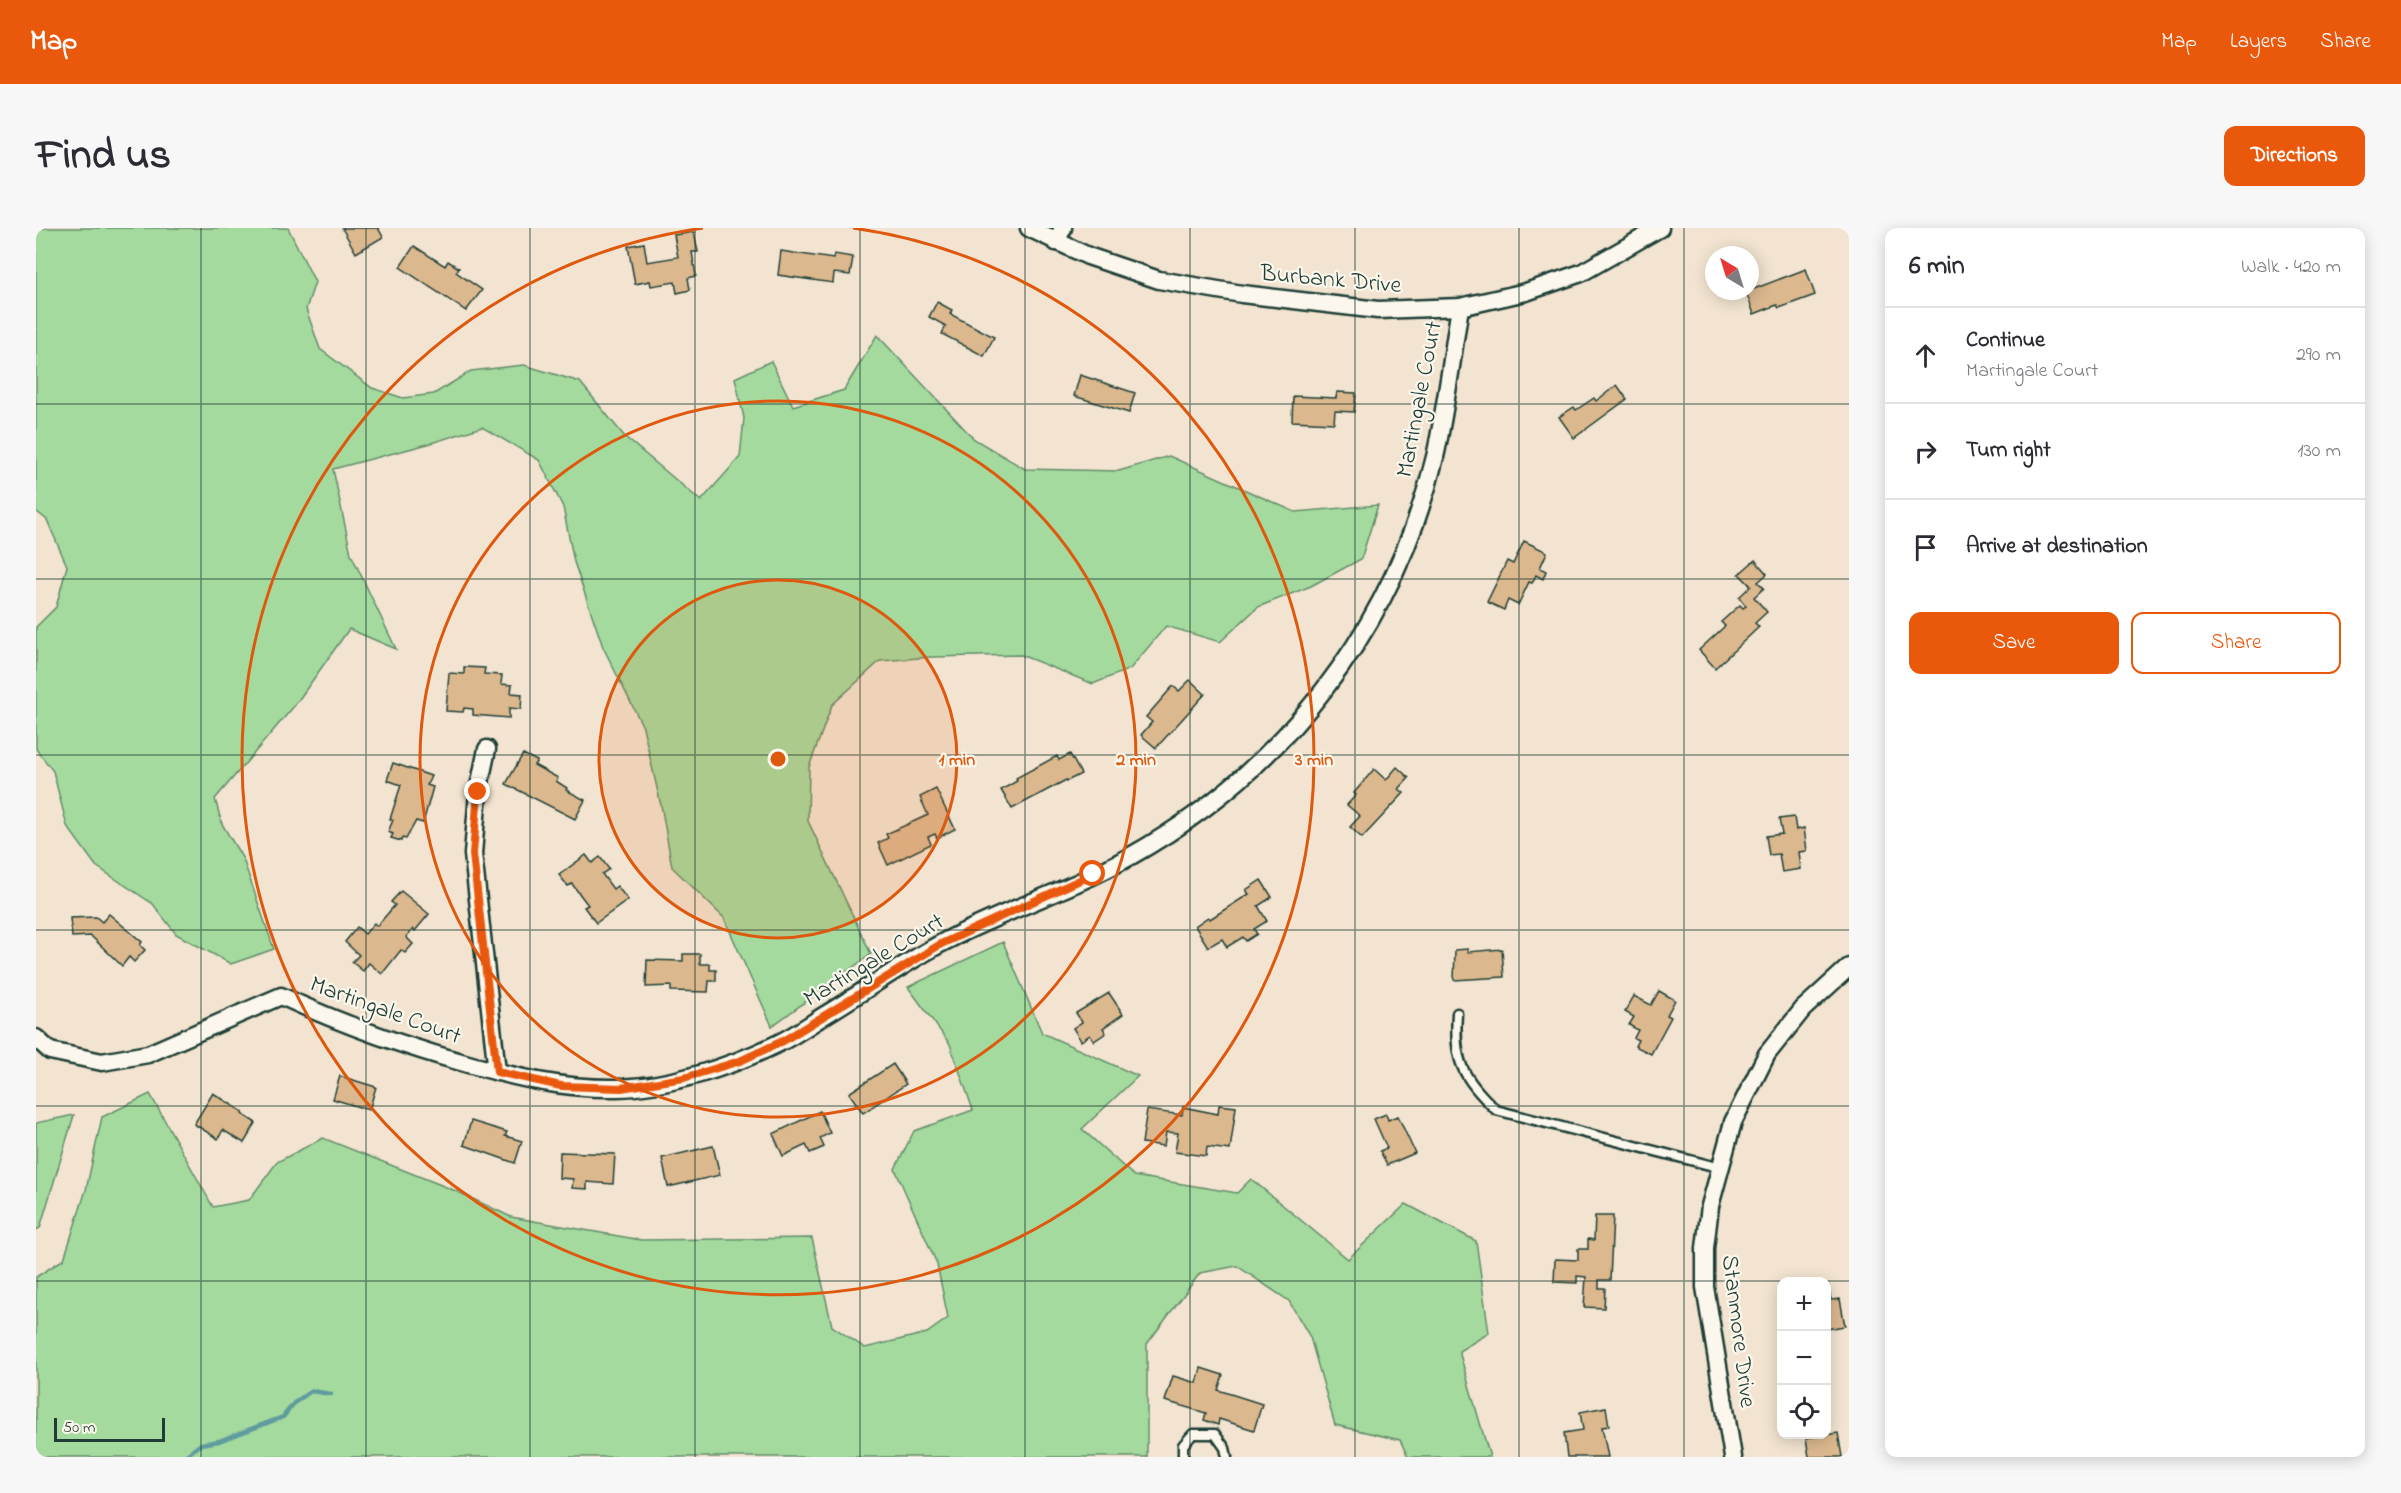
<!DOCTYPE html>
<html lang="en">
<head>
<meta charset="utf-8">
<style>
  body { margin:0; font-family:"Indie Flower",sans-serif; background:#f7f7f7; color:#2b2b33 }
  .controls { position:absolute; right:18px; bottom:18px; display:grid; overflow:hidden; border-radius:12px; box-shadow:0 3px 15px #0003 }
  .controls button { width:54px; height:54px; display:grid; place-items:center; padding:0; border:0; border-bottom:2px solid #e1e1e2; background:#fff; color:#2b2b33; font:30px sans-serif }
  .compass { position:absolute; left:1669px; top:18px; width:54px; height:54px; border-radius:50%; background:#fff; box-shadow:0 3px 15px #0003; rotate:322deg }
  .scale { position:absolute; left:18px; bottom:15px; width:111px; box-sizing:border-box; padding-left:6px; border:3px solid #1f3d34; border-top:0; font-size:16px; line-height:21px; white-space:nowrap; color:#1f3d34; -webkit-text-stroke:4px #fbf7ec; paint-order:stroke }
  .stop { position:absolute; width:18px; height:18px; margin:-14px; border:4px solid #ea580c; border-radius:50%; background:#fff }
  .stop.end { background:#ea580c; border-color:#fff; box-shadow:0 2px 6px #0008 }
  .list { margin:0; padding:0; list-style:none }
  h2 { display:flex; justify-content:space-between; align-items:center; height:78px; margin:0; padding:0 24px; font-size:26px }
  h2 small { font-size:20px; font-weight:400; color:#7c7c81 }
  .list li { display:grid; grid-template-columns:39px 1fr auto; gap:18px; align-items:center; box-sizing:border-box; height:96px; padding:0 24px; border-top:2px solid #e1e1e2 }
  .list b { display:block; font-size:22px; white-space:nowrap }
  .list p { margin:0; font-size:20px; white-space:nowrap; color:#7c7c81 }
  .list em { font-size:20px; font-style:normal; color:#7c7c81 }
  .actions { display:flex; gap:12px; padding:18px 24px }
  .actions a { flex:1; padding:14px 0; border:2px solid #ea580c; border-radius:12px; text-align:center; font-size:21px; color:#ea580c }
  .actions .main { background:#ea580c; color:#fff }
  .icon { flex:none; width:33px; height:33px; fill:none; stroke:currentColor; stroke-width:2; stroke-linecap:round; stroke-linejoin:round }
  .map { position:relative; flex:none; width:1813px; height:1229px; overflow:hidden; border-radius:12px }
  header { display:flex; align-items:center; gap:36px; box-sizing:border-box; height:84px; padding:0 30px; background:#ea580c; color:#fff }
  header strong { font-size:28px }
  nav { display:flex; gap:33px; margin-inline-start:auto; font-size:21px }
  .intro { display:flex; align-items:center; justify-content:space-between; box-sizing:border-box; height:144px; padding:0 36px }
  h1 { margin:0; font-size:42px }
  .button { padding:15px 27px; border-radius:12px; background:#ea580c; color:#fff; font-size:21px; font-weight:700 }
  main { display:flex; gap:36px; padding:0 36px }
  aside { flex:1; background:#fff; border-radius:12px; box-shadow:0 3px 15px #0003 }
  .map>svg:first-child { display:block }
  .green { fill:#a4da9e; stroke:#628c69; stroke-width:1.5 }
  .lines { fill:none; stroke-linecap:round; stroke-linejoin:round }
  .stream { stroke:#609c9e; stroke-width:4.5 }
  .building { fill:#dcb88e; stroke:#1f3d34; stroke-width:1.5 }
  .service-casing { stroke:#1f3d34; stroke-width:13 }
  .minor-casing { stroke:#1f3d34; stroke-width:21 }
  .service { stroke:#fbf7ec; stroke-width:8 }
  .minor { stroke:#fbf7ec; stroke-width:16 }
  .route { stroke:#ea580c; stroke-width:8 }
  .grid { fill:none; stroke:#1f3d34; stroke-width:1.5; stroke-opacity:0.55 }
  .ring { fill:none; stroke:#de580e; stroke-width:3 }
  .labels { text-anchor:middle; stroke-width:4.5; stroke-linejoin:round; paint-order:stroke }
  .street-label { font-size:24px; fill:#1f3d34; stroke:#fbf7ec }
  .centre { fill:#de580e; stroke:#fbf7ec; stroke-width:3 }
  .ring-label { font-size:18px; text-anchor:middle; font-weight:bold; fill:#de580e; stroke:#fbf7ec; stroke-width:4.5; stroke-linejoin:round; paint-order:stroke }
</style>
</head>
<body>
<header>
<strong>Map</strong>
<nav><a>Map</a><a>Layers</a><a>Share</a></nav>
</header>
<div class="intro"><h1>Find us</h1><a class="button">Directions</a></div>
<main>
<div class="map">
<svg width="1813" height="1229" viewBox="0 0 1813 1229">
  <rect width="100%" height="100%" fill="#f2e4d0"/>
  <filter id="ink" filterUnits="userSpaceOnUse"><feTurbulence type="fractalNoise" baseFrequency=".0167" numOctaves="2"/><feDisplacementMap in="SourceGraphic" scale="12" xChannelSelector="R" yChannelSelector="G"/><feConvolveMatrix kernelMatrix="1 2 1 2 8 2 1 2 1" color-interpolation-filters="sRGB"/></filter>
  <g filter="url(#ink)">
    <g class="green">
      <path d="M0 0H252L279 54 270 81 284 121 336 160 367 170 398 166 435 143 488 137 544 154 589 209 665 273 704 229 708 190 699 150 735 133 757 178 808 162 841 107 938 211 989 241 1083 243 1133 228 1259 284 1342 277 1325 331 1275 358 1222 379 1184 414 1130 398 1094 441 1057 456 985 427 896 429 844 433 796 477 773 539 772 593 835 726 736 798 688 690 636 639 626 582 607 499 567 419 538 334 527 279 503 232 446 199 392 216 297 241 315 326 360 421 313 401 259 477 179 571 186 596 207 631 238 721 195 736 140 706 117 676 60 638 31 598 17 543 0 521V399L20 379 31 338 11 292 0 283Z"/>
      <path d="M967 714 1006 805 1102 848 1046 901 1098 948 1201 965 1215 951 1312 1031 1370 976 1440 1013 1453 1105 1423 1123 1454 1229H1372L1364 1212 1299 1197 1274 1109 1253 1073 1201 1038 1164 1045 1111 1116V1229H0V1049L28 1031 50 962 66 889 114 866 177 979 213 972 241 934 287 910 420 963 475 989 605 1012 776 1010 796 1098 829 1120 891 1105 912 1090 901 1036 859 941 878 903 937 882 914 816 872 759Z"/>
      <path d="M38 887 4 1000 0 1002V895Z"/>
    </g>
    <g class="lines">
      <path class="stream" d="M148 1229 165 1216 183 1213 247 1189 258 1175 275 1163 295 1166"/>
    </g>
    <g class="building">
      <path d="M306 0H342L347 9 320 25Z"/>
      <path d="M658 4 662 24H656L660 48 652 50 654 62 641 65 639 54 615 58 614 53 599 56 592 18 608 15 611 34 642 29 638 7Z"/>
      <path d="M378 18 409 38 412 33 423 40 420 44 446 62 430 83 364 39Z"/>
      <path d="M745 23 797 31 798 26 817 29 814 47 798 45 797 55 742 47Z"/>
      <path d="M1770 41 1779 67 1743 80 1741 77 1718 86 1710 64Z"/>
      <path d="M901 74 916 82 914 86 958 109 948 128 906 106 910 98 893 89Z"/>
      <path d="M1044 147 1099 165 1093 185 1038 168Z"/>
      <path d="M1581 157 1591 171 1538 210 1523 189 1538 179 1540 182 1558 170 1560 173Z"/>
      <path d="M1301 164 1320 165 1318 184 1299 183 1298 195 1256 193 1257 168 1300 170Z"/>
      <path d="M1488 313 1511 324 1504 340 1510 343 1507 351 1500 347 1496 355 1493 354 1482 377 1472 372 1468 382 1451 374 1471 333 1477 336Z"/>
      <path d="M1719 332 1731 346 1722 354 1728 360 1718 369 1731 384 1719 395 1723 399 1679 440 1663 422 1689 398 1685 394 1704 377 1707 380 1710 378 1703 369 1715 358 1703 346Z"/>
      <path d="M428 439 449 440 448 446 466 447 465 456 476 457 475 465 486 466 485 481 473 480V490L437 487V481L428 480 427 484 410 483 413 445 428 446Z"/>
      <path d="M1154 452 1169 466 1120 520 1105 507 1116 494 1110 489 1137 458 1143 463Z"/>
      <path d="M487 526 501 533 498 537 522 550 520 553 531 560 530 562 549 572 539 591 470 556Z"/>
      <path d="M1034 526 1045 546 1031 553 1030 552 976 581 965 562 981 553 980 550 1021 528 1023 532Z"/>
      <path d="M357 535 395 548 391 557 397 559 387 595 380 593 370 611 366 610 365 613 355 610 357 606 352 604 357 592 354 591 365 557 351 552Z"/>
      <path d="M1361 539 1373 550 1363 561 1368 565 1326 610 1314 599 1324 588 1311 577 1320 567 1318 565 1338 541 1350 552Z"/>
      <path d="M900 561 919 601 901 610 899 606 892 609 895 616 852 637 842 615 852 610 850 606 892 587 884 569Z"/>
      <path d="M1758 589 1760 602 1768 600 1771 623 1763 624 1765 641 1746 644 1743 626 1733 627 1730 608 1746 606 1743 591Z"/>
      <path d="M550 627 556 635 564 629 573 641 566 646 577 661 581 658 592 672 560 695 548 679 552 677 536 656 532 658 523 647Z"/>
      <path d="M1225 652 1236 669 1222 678 1231 693 1218 701 1221 706 1210 713 1207 709 1191 719 1186 711 1172 719 1159 698 1172 689 1174 691 1213 666 1210 662Z"/>
      <path d="M365 663 393 686 379 703 377 701 370 709 377 716 369 725 365 722 346 746 333 735 327 743 316 734 323 727 309 714 321 699 329 706 338 695 341 698 359 677 355 674Z"/>
      <path d="M73 686 106 714 104 717 109 722 98 734 93 729 86 738 55 708 36 709 34 690 60 689 66 694Z"/>
      <path d="M1432 721V724L1466 721 1468 749 1418 752 1419 722Z"/>
      <path d="M647 726H664V736H674V742H680V753H673L672 764 635 763V758L610 759 611 732 647 733Z"/>
      <path d="M1623 763 1639 772 1631 787 1635 789 1615 826 1599 818 1602 812 1598 810 1602 802 1593 797 1598 789 1589 784 1598 768 1615 777Z"/>
      <path d="M1073 765 1087 786 1067 800 1070 805 1058 813 1054 807 1045 813 1037 800 1046 794 1040 785Z"/>
      <path d="M857 836 870 856 827 885 813 865Z"/>
      <path d="M304 848 340 859 333 882 297 871Z"/>
      <path d="M177 865 207 884 206 886 220 895 208 915 187 902 182 911 158 896Z"/>
      <path d="M1183 877 1200 879 1194 922 1171 919 1170 928 1139 924 1142 905 1130 904 1128 918 1106 915 1111 882 1146 887 1147 879 1182 886Z"/>
      <path d="M784 883 794 905 784 910 788 919 774 925 770 917 747 928 737 906Z"/>
      <path d="M1350 886 1352 892 1362 888 1379 925 1351 937 1344 923 1351 920 1338 891Z"/>
      <path d="M435 893 471 904 469 908 486 913 479 935 428 917Z"/>
      <path d="M677 918 684 947 632 959 626 930Z"/>
      <path d="M524 924 579 926 577 956 551 954V961L536 960 537 951 523 950Z"/>
      <path d="M1559 988H1577L1574 1052H1563V1060H1569L1568 1080 1548 1079 1550 1049 1541 1048V1055L1518 1054 1519 1031 1542 1032V1021H1552V1011L1558 1012Z"/>
      <path d="M1792 1056 1795 1072 1804 1071 1809 1098 1790 1101V1057Z"/>
      <path d="M1165 1140 1187 1147 1182 1162 1226 1176 1218 1202 1183 1191 1182 1197 1168 1192 1170 1185 1129 1173 1137 1148 1161 1155Z"/>
      <path d="M1570 1179 1573 1198 1566 1199 1572 1229H1531L1528 1205 1547 1202 1544 1184Z"/>
      <path d="M1802 1205 1806 1229H1773L1770 1210Z"/>
    </g>
    <g class="lines">
      <defs>
        <g id="service">
          <path d="M1421 785C1418 834 1425 847 1460 882L1685 940"/>
          <path d="M1147 1229V1217L1157 1206H1179L1189 1220 1191 1229"/>
        </g>
        <g id="minor">
          <path d="M993 0 1052 28 1123 52 1206 66 1342 82 1424 79 1490 64 1545 45 1624 0"/>
          <path d="M1020 14 1027 0"/>
          <path d="M451 521 442 564 437 626 461 844"/>
          <path d="M0 810 14 823 66 834 112 826 245 768C306 796 367 818 432 836 483 850 527 861 581 860 634 859 693 839 741 816 758 808 773 797 789 787 827 764 865 737 904 716 965 683 1033 663 1093 629 1247 543 1357 402 1399 229 1410 180 1416 129 1424 79"/>
          <path d="M1697 1229 1669 1059V1020L1674 978 1697 894 1731 826 1767 781 1813 739"/>
        </g>
      </defs>
      <use href="#service" class="service-casing"/>
      <use href="#minor" class="minor-casing"/>
      <use href="#service" class="service"/>
      <use href="#minor" class="minor"/>
    </g>
  </g>
  <g class="lines" filter="url(#ink)">
    <path class="route" d="M442 564 437 626 461 844 525 858 585 860 648 850 704 833 747 813 905 716 1057 646"/>
  </g>
  <path class="grid" d="M165 0V1229M330 0V1229M494 0V1229M659 0V1229M824 0V1229M989 0V1229M1154 0V1229M1319 0V1229M1483 0V1229M1648 0V1229M0 176H1813M0 351H1813M0 527H1813M0 702H1813M0 878H1813M0 1053H1813"/>
  <circle cx="742" cy="531" r="179" fill="#de580e" fill-opacity=".12"/>
  <g class="ring">
    <circle cx="742" cy="531" r="179"/>
    <circle cx="742" cy="531" r="358"/>
    <path d="M817 0A536 536 0 1 1 667 0"/>
  </g>
  <g class="labels">
    <g class="street-label">
      <text transform="translate(1295 50) rotate(5)" y="8">Burbank Drive</text>
      <text transform="translate(1382 171) rotate(-79)" y="8">Martingale Court</text>
      <text transform="translate(837 731) rotate(-31)" y="8">Martingale Court</text>
      <text transform="translate(350 781) rotate(20)" y="8">Martingale Court</text>
      <text transform="translate(1704 1103) rotate(83)" y="8">Stanmore Drive</text>
    </g>
  </g>
  <circle cx="742" cy="531" r="9" class="centre"/>
  <g class="ring-label">
    <text x="921" y="537">1 min</text>
    <text x="1100" y="537">2 min</text>
    <text x="1278" y="537">3 min</text>
  </g>
</svg>
<div class="controls">
<button>+</button>
<button>−</button>
<button><svg class="icon" aria-label="locate" viewBox="0 0 24 24"><circle cx="12" cy="12" r="6"/><path d="M12 2v4M12 18v4M2 12h4M18 12h4"/></svg></button>
</div>
<svg class="compass" viewBox="-18 -18 36 36"><path d="M0-13l5 13h-10z" fill="#e53935"/><path d="M0 13l5-13h-10z" fill="#7c7c81"/></svg>
<div class="scale">50 m</div>
<div class="stop" style="left:1057px;top:646px"></div>
<div class="stop end" style="left:442px;top:564px"></div>
</div>
<aside>
<h2>6 min<small>Walk · 420 m</small></h2>
<ul class="list">
<li><svg class="icon" aria-label="ahead" viewBox="0 0 24 24"><path d="M12 20V5M6 11l6-6 6 6"/></svg><div><b>Continue</b><p>Martingale Court</p></div><em>290 m</em></li>
<li><svg class="icon" aria-label="right" viewBox="0 0 24 24"><path d="M7 20v-9h11M14 6l5 5-5 5"/></svg><div><b>Turn right</b></div><em>130 m</em></li>
<li><svg class="icon" aria-label="arrive" viewBox="0 0 24 24"><path d="M6 21V4h12l-3 4 3 4H6"/></svg><div><b>Arrive at destination</b></div></li>
</ul>
<div class="actions"><a class="main">Save</a><a>Share</a></div>
</aside>
</main>
</body>
</html>
